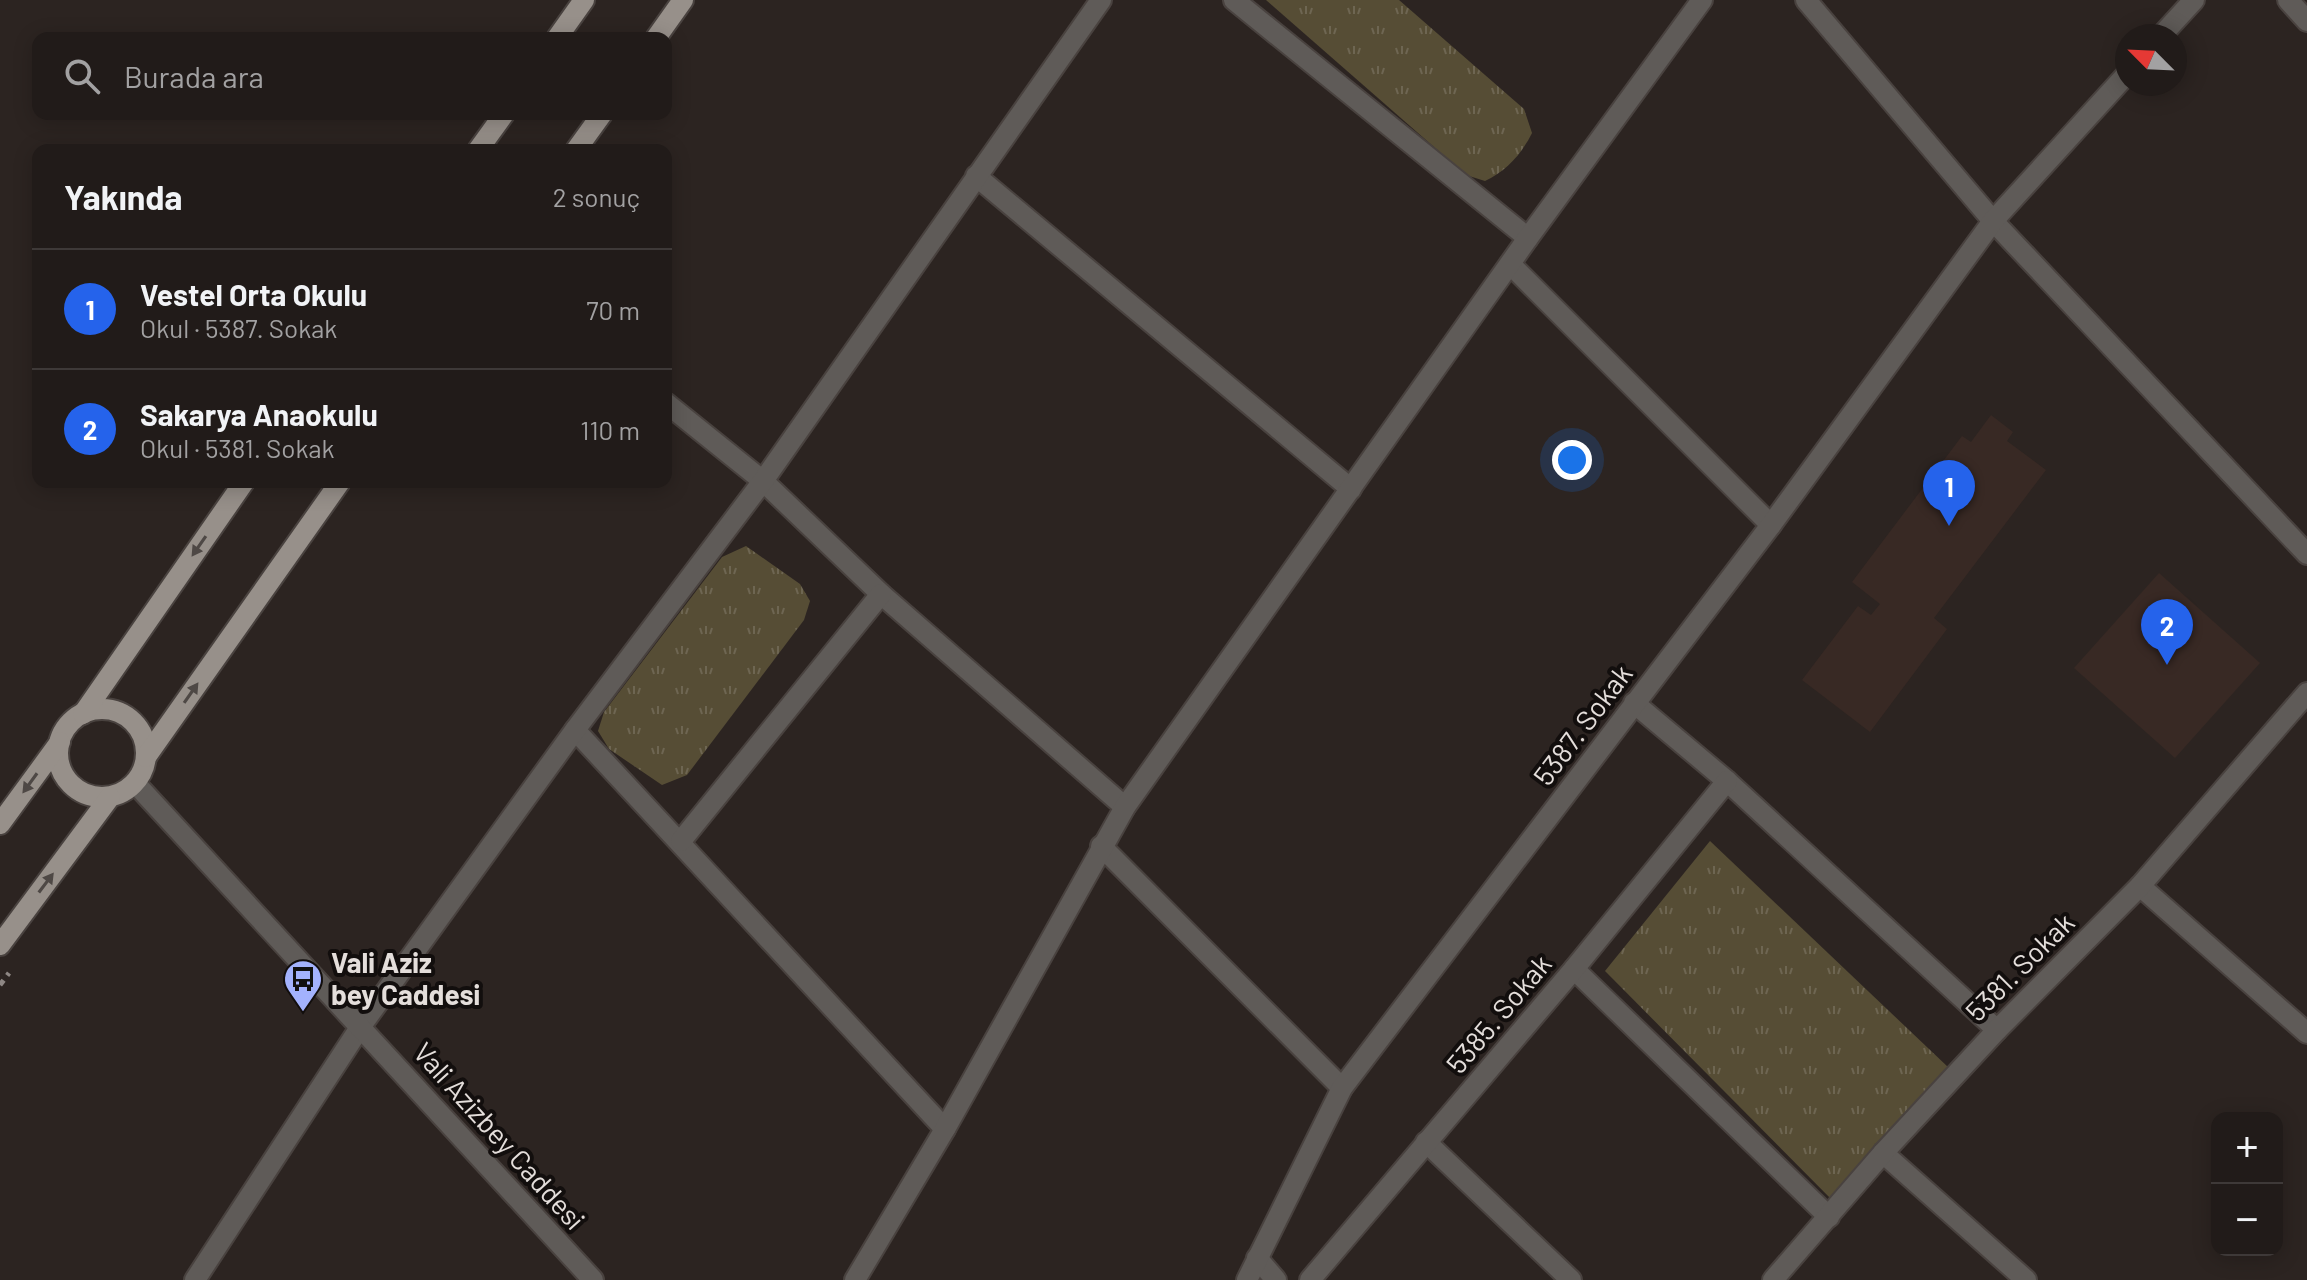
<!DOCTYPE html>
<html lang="tr">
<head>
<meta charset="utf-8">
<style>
  body { margin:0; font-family:Barlow,sans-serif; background:#2d2826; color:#f1f3f6 }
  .controls { position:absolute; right:24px; bottom:24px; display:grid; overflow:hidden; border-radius:16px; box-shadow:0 4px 20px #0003 }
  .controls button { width:72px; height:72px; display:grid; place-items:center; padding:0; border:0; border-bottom:2px solid #3e3938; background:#211b19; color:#f1f3f6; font:40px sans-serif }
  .compass { position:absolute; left:2115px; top:24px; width:72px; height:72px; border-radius:50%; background:#211b19; box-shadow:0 4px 20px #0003; rotate:294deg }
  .you { position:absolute; left:1572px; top:460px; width:28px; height:28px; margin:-20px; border:6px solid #fff; border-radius:50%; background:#1a73e8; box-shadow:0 0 0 12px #1a73e833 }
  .badge { display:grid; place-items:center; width:52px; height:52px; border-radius:50%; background:#2563eb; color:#fff; font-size:26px; font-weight:700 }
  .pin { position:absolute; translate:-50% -66px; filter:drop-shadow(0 2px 4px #0008) }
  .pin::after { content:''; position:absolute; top:42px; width:28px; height:24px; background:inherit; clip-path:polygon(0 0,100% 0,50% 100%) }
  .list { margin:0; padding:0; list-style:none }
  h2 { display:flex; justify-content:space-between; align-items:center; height:104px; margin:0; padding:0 32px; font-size:34px }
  h2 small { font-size:26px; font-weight:400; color:#a2a1a2 }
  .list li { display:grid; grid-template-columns:52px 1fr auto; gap:24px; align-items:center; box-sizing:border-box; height:120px; padding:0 32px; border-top:2px solid #3e3938 }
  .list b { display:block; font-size:30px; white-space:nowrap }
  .list p { margin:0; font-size:26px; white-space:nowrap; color:#a2a1a2 }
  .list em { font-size:26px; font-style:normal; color:#a2a1a2 }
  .icon { flex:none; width:44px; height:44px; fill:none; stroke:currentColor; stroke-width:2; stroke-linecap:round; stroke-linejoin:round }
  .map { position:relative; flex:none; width:2307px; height:1280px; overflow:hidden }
  .search { position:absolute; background:#211b19; box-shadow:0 4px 20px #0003; left:32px; top:32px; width:640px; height:88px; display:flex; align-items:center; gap:20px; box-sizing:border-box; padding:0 28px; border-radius:16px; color:#a2a1a2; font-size:30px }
  .panel { position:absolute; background:#211b19; box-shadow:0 4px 20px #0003; left:32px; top:144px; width:640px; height:344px; border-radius:16px }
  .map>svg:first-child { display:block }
  .built { fill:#382924 }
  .grass { fill:url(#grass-tufts) }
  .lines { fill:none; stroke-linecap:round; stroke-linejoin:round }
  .minor-casing { stroke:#49423f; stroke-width:24 }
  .tertiary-casing { stroke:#49423f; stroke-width:24 }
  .primary-casing { stroke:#49423f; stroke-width:24 }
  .path { stroke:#8e8784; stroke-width:5; stroke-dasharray:6 6; stroke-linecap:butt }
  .minor { stroke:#5f5b58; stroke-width:20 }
  .tertiary { stroke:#5f5b58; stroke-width:20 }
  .primary { stroke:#97908a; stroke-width:20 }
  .oneway { fill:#4e4845 }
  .labels { text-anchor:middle; stroke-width:8; stroke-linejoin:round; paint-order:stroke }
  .street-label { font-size:28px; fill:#e4dedb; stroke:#120e0d }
  .poi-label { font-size:28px; font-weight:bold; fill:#e4dedb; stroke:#120e0d; text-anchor:start }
</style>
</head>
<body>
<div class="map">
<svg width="2307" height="1280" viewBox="0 0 2307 1280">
  <defs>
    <pattern id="grass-tufts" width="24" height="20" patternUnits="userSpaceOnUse" patternTransform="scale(2)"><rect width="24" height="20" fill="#564d35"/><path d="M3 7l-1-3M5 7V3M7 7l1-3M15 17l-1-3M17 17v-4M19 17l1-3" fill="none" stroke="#6e6652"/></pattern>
  </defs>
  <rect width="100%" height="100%" fill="#2c2421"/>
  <g class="built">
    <path d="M1991 415 2013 432 2007 441 2046 470 1934 618 1947 629 1870 732 1802 680 1858 606 1871 615 1880 604 1852 582 1962 436 1971 442Z"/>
    <path d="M2159 573 2260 663 2175 758 2074 668Z"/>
  </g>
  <g class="grass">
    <path d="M1266 0H1399L1524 109 1532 133C1521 155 1506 171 1485 181L1466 175Z"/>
    <path d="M746 546 800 584 810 601 804 620 687 775 662 785 609 749 598 731 604 712 722 557Z"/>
    <path d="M1710 841 1949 1068 1833 1201 1605 971Z"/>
  </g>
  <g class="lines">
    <defs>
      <g id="minor">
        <path d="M1234 0 1528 238"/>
        <path d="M1806 0 1993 221 2307 554"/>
        <path d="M2288 0 2307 21"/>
        <path d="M2161 36 2194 0"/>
        <path d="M976 176 1351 489"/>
        <path d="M1510 264 1771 525"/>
        <path d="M666 403 763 481 881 594 1125 807"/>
        <path d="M1634 703 1727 781 1997 1030"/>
        <path d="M575 730 945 1129"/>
        <path d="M681 841 881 594"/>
        <path d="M1101 846 1342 1088"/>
        <path d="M2140 886 2307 1033"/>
        <path d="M1574 969 1829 1217"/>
        <path d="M1426 1142 1571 1280"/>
        <path d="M1883 1153 2026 1280"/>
        <path d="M1257 1258 1276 1280"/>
        <path d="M195 1280 361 1026 575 730 763 481 1101 0"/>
        <path d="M855 1280 945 1129 1125 807 1528 238 1702 0"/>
        <path d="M1247 1280 1342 1088 1771 525 1993 221 2127 74"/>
        <path d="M1310 1280 1574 969 1727 781"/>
        <path d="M1773 1280 1883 1153 1997 1030 2140 886 2307 693"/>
      </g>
      <path id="tertiary" d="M135 783 593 1280"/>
      <g id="primary">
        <path d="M557 38 584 0"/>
        <path d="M656 38 683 0"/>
        <path d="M478 150 504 114"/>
        <path d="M576 150 602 114"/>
        <circle cx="102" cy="753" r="44"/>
        <path d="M83 714 244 482"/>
        <path d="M146 757 340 482"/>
        <path d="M0 824 60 742"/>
        <path d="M0 945 110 797"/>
      </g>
    </defs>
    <use href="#minor" class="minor-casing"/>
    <use href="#tertiary" class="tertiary-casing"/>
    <use href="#primary" class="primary-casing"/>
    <path class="path" d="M0 985 9 973"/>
    <use href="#minor" class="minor"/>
    <use href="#tertiary" class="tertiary"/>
    <use href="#primary" class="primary"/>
  </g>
  <defs><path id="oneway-solid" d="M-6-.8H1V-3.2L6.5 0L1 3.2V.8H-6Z" transform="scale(2)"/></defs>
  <g class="oneway">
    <use href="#oneway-solid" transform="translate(199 546) rotate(125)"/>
    <use href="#oneway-solid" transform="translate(191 693) rotate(-55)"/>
    <use href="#oneway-solid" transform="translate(30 783) rotate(126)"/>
    <use href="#oneway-solid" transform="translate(46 883) rotate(-53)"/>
  </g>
  <defs>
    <symbol id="bus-pin" viewBox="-11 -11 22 30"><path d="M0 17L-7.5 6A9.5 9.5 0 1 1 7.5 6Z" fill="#a3b2fd" stroke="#120e0d"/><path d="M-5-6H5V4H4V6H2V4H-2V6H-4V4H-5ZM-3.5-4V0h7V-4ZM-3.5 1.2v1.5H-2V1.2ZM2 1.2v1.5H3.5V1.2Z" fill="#111"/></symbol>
  </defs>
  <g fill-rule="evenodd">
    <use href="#bus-pin" x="281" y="957" width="44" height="60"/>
  </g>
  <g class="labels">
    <g class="street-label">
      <text transform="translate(1583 725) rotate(-53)" y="10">5387. Sokak</text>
      <text transform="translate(2020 967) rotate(-45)" y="10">5381. Sokak</text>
      <text transform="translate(1499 1014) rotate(-50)" y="10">5385. Sokak</text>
      <text transform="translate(499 1136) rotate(48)" y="10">Vali Azizbey Caddesi</text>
    </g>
    <g class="poi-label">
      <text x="331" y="973">Vali Aziz<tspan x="331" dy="32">bey Caddesi</tspan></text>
    </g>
  </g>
</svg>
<div class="controls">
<button>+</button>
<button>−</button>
</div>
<svg class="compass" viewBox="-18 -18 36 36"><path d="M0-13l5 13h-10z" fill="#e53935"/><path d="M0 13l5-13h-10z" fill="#a2a1a2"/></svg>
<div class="you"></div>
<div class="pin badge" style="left:1949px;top:526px">1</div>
<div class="pin badge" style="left:2167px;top:665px">2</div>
<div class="search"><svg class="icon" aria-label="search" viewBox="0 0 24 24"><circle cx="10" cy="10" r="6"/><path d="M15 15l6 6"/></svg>Burada ara</div>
<section class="panel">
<h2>Yakında<small>2 sonuç</small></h2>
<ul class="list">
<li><span class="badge">1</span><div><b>Vestel Orta Okulu</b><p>Okul · 5387. Sokak</p></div><em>70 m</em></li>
<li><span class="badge">2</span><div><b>Sakarya Anaokulu</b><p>Okul · 5381. Sokak</p></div><em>110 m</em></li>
</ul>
</section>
</div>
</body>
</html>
